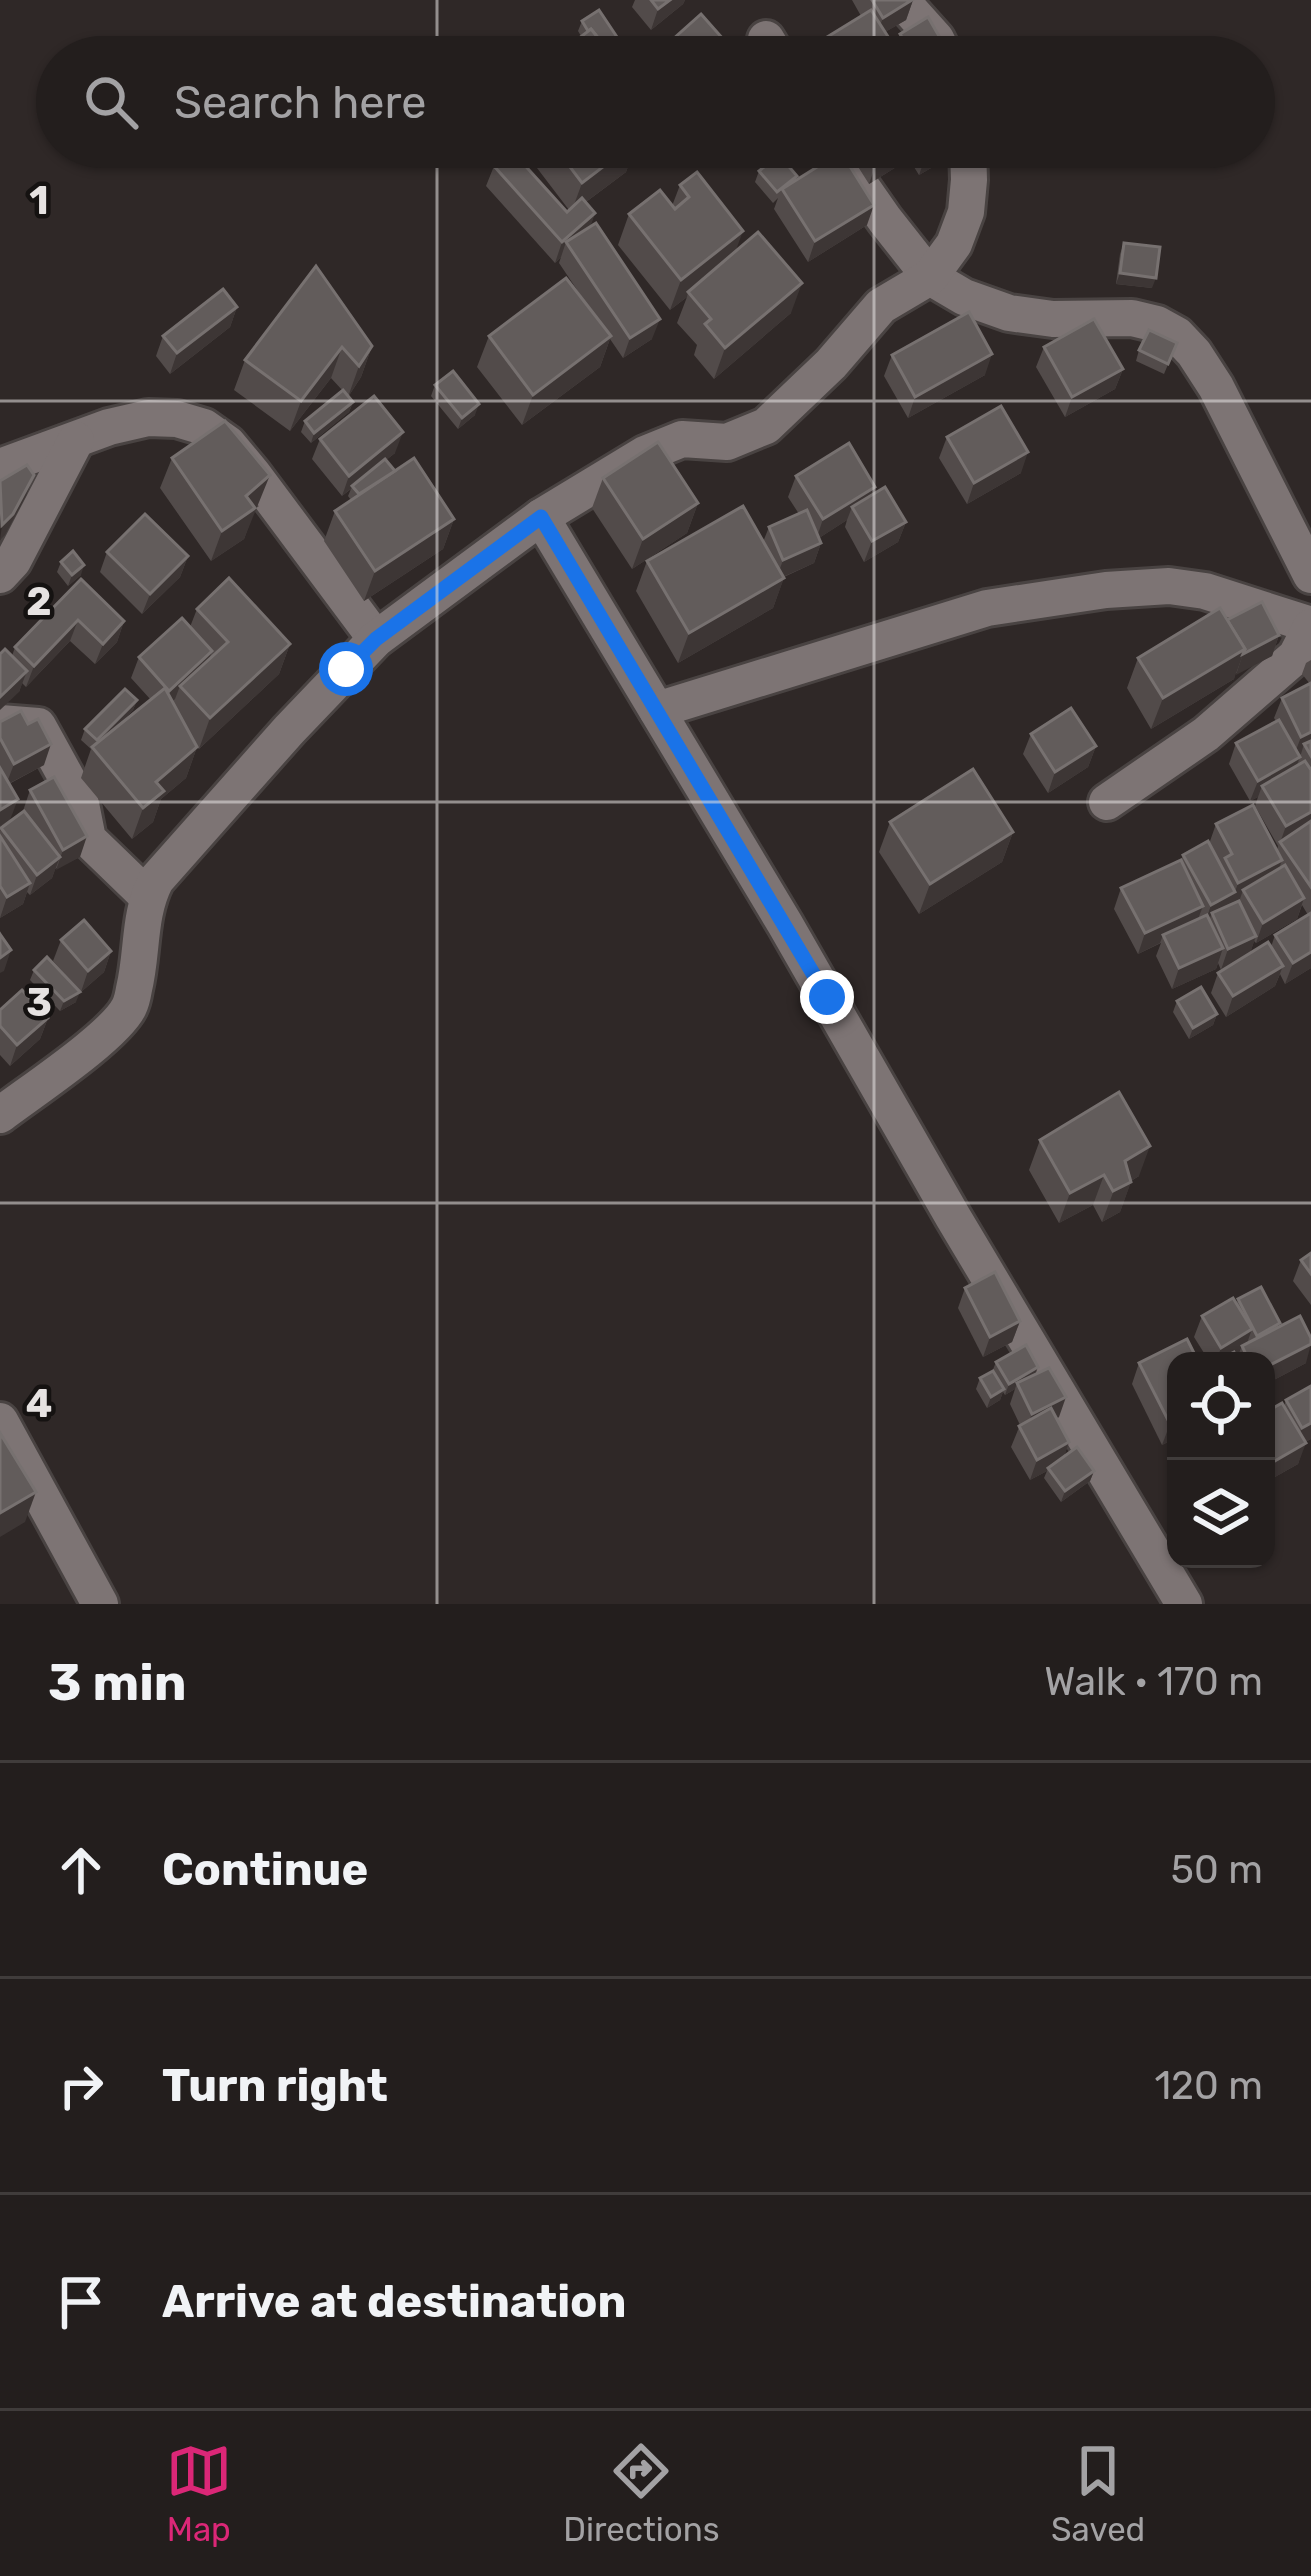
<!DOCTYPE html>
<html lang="en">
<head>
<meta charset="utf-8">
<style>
  body { margin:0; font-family:Rubik,sans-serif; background:#2b2726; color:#f1f3f6 }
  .controls { position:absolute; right:36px; bottom:36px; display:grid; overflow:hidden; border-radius:24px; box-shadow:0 3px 9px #0004 }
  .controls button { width:108px; height:108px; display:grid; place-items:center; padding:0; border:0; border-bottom:3px solid #403c3b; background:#231e1d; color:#f1f3f6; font:60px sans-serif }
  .stop { position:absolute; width:36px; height:36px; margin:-27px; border:9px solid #1a73e8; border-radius:50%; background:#fff }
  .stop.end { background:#1a73e8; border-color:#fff; box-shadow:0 3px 12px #0008 }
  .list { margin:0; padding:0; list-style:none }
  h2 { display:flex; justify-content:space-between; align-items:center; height:156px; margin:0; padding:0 48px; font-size:51px }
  h2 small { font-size:39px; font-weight:400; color:#a3a2a4 }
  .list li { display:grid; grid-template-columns:78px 1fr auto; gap:36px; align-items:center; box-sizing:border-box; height:216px; padding:0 48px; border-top:3px solid #403c3b }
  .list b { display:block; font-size:45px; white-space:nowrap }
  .list em { font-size:39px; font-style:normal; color:#a3a2a4 }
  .icon { flex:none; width:66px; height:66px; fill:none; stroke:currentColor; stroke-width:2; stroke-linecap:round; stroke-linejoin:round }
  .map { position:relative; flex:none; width:1311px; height:1604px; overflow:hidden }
  .search { position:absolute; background:#231e1d; box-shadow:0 3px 9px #0004; left:36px; right:36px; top:36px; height:132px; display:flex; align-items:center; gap:30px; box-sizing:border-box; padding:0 42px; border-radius:66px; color:#a3a2a4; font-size:45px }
  .sheet { height:804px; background:#231e1d }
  nav { display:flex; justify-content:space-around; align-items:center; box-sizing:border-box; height:168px; border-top:3px solid #403c3b; background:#231e1d; font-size:33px; color:#a3a2a4 }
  nav a { display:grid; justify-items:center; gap:6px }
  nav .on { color:#db2777 }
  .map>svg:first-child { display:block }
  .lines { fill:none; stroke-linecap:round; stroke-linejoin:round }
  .minor-casing { stroke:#494342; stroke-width:42 }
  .minor { stroke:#7d7474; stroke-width:36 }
  .wall { fill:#524b4a; fill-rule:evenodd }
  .shaded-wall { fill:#3d3635 }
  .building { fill:#625c5b; stroke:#777170; stroke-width:3 }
  .route { stroke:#1a73e8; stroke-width:15 }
  .grid { fill:none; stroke:#e6e2e1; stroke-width:3; stroke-opacity:0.55 }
  .grid-label { font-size:39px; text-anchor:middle; font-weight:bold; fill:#e6e2e1; stroke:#151211; stroke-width:9; stroke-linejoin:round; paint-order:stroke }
</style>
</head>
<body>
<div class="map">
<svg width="1311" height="1604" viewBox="0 0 1311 1604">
  <rect width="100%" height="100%" fill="#2f2827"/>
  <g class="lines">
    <defs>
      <g id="minor">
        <path d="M901 0 936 39 945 57"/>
        <path d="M766 39 777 57"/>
        <path d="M834 147 885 220 930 277 964 297 1009 313 1053 319 1132 318 1157 324 1177 335 1194 353 1216 387 1311 575"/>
        <path d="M0 467 109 427 148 418 177 419 204 427 228 444 253 474 376 639"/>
        <path d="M541 517 785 924 953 1217 1184 1604"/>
        <path d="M0 575 13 561 76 440"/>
        <path d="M657 710 987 608 1106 590 1169 586 1205 591 1311 625"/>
        <path d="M0 723 38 726 81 804 88 839 147 896"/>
        <path d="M1107 802 1206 734 1296 656 1311 627"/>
        <path d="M0 1115C30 1092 114 1037 129 1007 132 1001 133 995 134 989 143 952 138 915 156 880L289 730 376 639 541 517 645 454 682 439 727 442 766 426 831 364 881 306 930 277 954 244 966 212 969 180 968 147"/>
        <path d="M0 1421 100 1604"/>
      </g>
    </defs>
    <use href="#minor" class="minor-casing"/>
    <use href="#minor" class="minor"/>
  </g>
  <g class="wall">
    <path d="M635 0H685L683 4 651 30 632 7Z"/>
    <path d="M852 0H913L906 20 885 32 895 48 900 34 951 57H813L819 42 861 16Z"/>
    <path d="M582 21 613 47 608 51 581 36 578 31Z"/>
    <path d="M521 147H635L626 172 586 202 595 213 590 226 652 339 623 358 610 339 600 367 522 425 477 367 489 336 590 309 559 263 561 257 555 263 486 186 494 166 567 212 569 210Z"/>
    <path d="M676 147H709L690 163Z"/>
    <path d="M852 147H944L938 164 919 175 909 159 869 184 850 154Z"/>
    <path d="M759 171 797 176 795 181 867 225 808 262 774 209 778 198 773 203 755 182Z"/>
    <path d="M680 185 791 313 714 379 694 355 697 345 677 323 687 297 670 310 618 245 629 214 672 206Z"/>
    <path d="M1124 243 1152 288 1116 284 1120 254Z"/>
    <path d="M316 266 372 346 361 377 348 397 353 402 349 412 311 443 301 432 305 421 343 391 331 378 290 431 234 390 245 360Z"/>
    <path d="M237 307 230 327 170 374 156 356 163 336Z"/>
    <path d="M1177 343 1164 374 1136 361 1139 350Z"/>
    <path d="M1044 347 1123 369 1115 389 1065 417 1036 367Z"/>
    <path d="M892 355 985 375 908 418 884 376Z"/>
    <path d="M435 385 475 415 458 429 431 396Z"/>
    <path d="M947 437 1021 473 967 504 939 458Z"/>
    <path d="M320 439 395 453 386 460 395 471 454 519 443 549 364 601 324 541 335 511 351 500 348 496 351 489 342 496 312 459Z"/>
    <path d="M172 458 259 506 255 509 244 539 211 561 160 488Z"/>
    <path d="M796 476 872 495 906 522 898 542 864 562 845 527 847 520 819 538 821 543 814 563 784 577 773 608 678 663 636 591 647 561 763 542 769 527 799 514 788 497Z"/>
    <path d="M603 478 698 503 687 533 632 569 592 508Z"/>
    <path d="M107 552 188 556 180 577 142 614 100 572Z"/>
    <path d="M61 562 81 575 68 586 57 572Z"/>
    <path d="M81 579 124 621 117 642 95 664 70 641 26 687 22 683 19 692 12 656 15 647Z"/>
    <path d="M197 609 290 644 279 674 199 749 197 747 186 778 161 799 153 822 132 839 81 778 91 749 81 740 85 729 137 700 133 710 112 731 151 700 131 678 139 657 190 627Z"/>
    <path d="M1227 620 1279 635 1272 656 1235 674 1234 679 1151 729 1127 688 1138 658Z"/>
    <path d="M1311 660V968L1285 984 1280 974 1275 986 1226 1017 1211 993 1218 973 1230 965 1221 970 1218 963 1216 969 1172 989 1156 956 1161 943 1138 954 1114 909 1121 888 1181 861 1183 855 1209 844 1216 824 1277 850 1278 846 1255 806 1258 797 1250 801 1229 764 1236 743 1276 721 1274 718 1282 698 1310 684 1302 674 1306 663ZM1302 905 1308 915 1275 935 1271 947 1250 953 1254 941 1256 943 1297 919Z"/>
    <path d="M0 722 44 765 9 784 10 820 0 826Z"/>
    <path d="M1031 734 1096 746 1088 767 1048 793 1023 754Z"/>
    <path d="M30 790 80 857 55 869 52 878 30 895 27 892 23 904 0 918V831L1 828 23 811Z"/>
    <path d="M890 822 1013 832 1002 862 919 914 879 852Z"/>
    <path d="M61 940 111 951 104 972 81 992 53 961Z"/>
    <path d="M34 970 76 1002 60 1011 30 980Z"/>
    <path d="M1177 1001 1217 1014 1213 1025 1189 1039 1173 1012Z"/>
    <path d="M0 1010 48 1018 40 1039 10 1066 0 1055Z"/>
    <path d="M1040 1140 1139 1176 1131 1181 1120 1212 1102 1222 1093 1205 1059 1223 1029 1170Z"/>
    <path d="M1311 1253V1305L1293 1281 1301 1260Z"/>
    <path d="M965 1288 1020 1321 1012 1342 983 1357 958 1308Z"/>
    <path d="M1238 1299 1279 1327 1306 1363 1266 1384V1361H1209L1194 1337 1202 1316 1237 1303Z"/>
    <path d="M1198 1361 1176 1438 1162 1445 1132 1384 1139 1363Z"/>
    <path d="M996 1362 1035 1374 1059 1417 1056 1419 1069 1442 1064 1456 1094 1471 1090 1481 1061 1502 1044 1478 1047 1471 1030 1480 1011 1447 1020 1425 1010 1404 1015 1389 1005 1395 1003 1392 1000 1400 987 1408 976 1389 980 1378 992 1372Z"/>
    <path d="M1311 1386V1439L1305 1442 1298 1464 1266 1482V1412L1284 1406 1286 1400Z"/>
    <path d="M1176 1470V1499L1167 1483 1171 1473Z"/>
  </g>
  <g class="shaded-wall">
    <path d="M670 0H685L683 4 651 30 658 9Z"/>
    <path d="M913 0 906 20 875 38 883 18Z"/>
    <path d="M617 37 613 47 599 57V48Z"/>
    <path d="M629 147H635L626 172 571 213 582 183Z"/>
    <path d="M696 147H709L690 163Z"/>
    <path d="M890 147H913L909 159 869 184 880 153Z"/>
    <path d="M929 147H944L938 164 919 175Z"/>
    <path d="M874 205 867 225 808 262 815 241Z"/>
    <path d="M595 213 588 234 566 242 561 257 555 263 562 242Z"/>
    <path d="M743 231 732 261 688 292 687 297 670 310 681 280Z"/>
    <path d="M1120 273 1156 278 1152 288 1116 284Z"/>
    <path d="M802 283 791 313 714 379 725 348Z"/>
    <path d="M237 307 230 327 170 374 177 353Z"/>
    <path d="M660 319 652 339 623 358 630 338Z"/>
    <path d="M611 336 600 367 522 425 533 395Z"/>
    <path d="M372 346 361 377 348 397 359 366Z"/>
    <path d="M342 347 331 378 290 431 301 401Z"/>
    <path d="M992 354 985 375 908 418 915 397Z"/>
    <path d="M1123 369 1115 389 1065 417 1072 397Z"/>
    <path d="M353 402 349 412 311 443 314 433Z"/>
    <path d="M479 404 475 415 458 429 462 418Z"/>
    <path d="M403 432 395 453 342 496 349 476Z"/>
    <path d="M1028 452 1021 473 967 504 974 483Z"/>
    <path d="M34 475 26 496 5 535 0 540 2 525Z"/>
    <path d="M270 475 244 539 211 561 222 531 246 496Z"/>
    <path d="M875 487 868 507H852L847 520 816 540 823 519Z"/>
    <path d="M698 503 687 533 632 569 643 539Z"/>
    <path d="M454 519 443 549 364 601 375 571Z"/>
    <path d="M906 522 898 542 864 562 872 541Z"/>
    <path d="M821 543 814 563 776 580 783 560Z"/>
    <path d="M188 556 180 577 142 614 150 594Z"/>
    <path d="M84 565 81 575 68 586 72 575Z"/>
    <path d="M784 578 773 608 678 663 689 633Z"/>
    <path d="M78 620 70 641 26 687 34 666Z"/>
    <path d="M124 621 117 642 95 664 103 644Z"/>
    <path d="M1279 635 1272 656 1236 675 1243 654Z"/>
    <path d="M290 644 279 674 199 749 210 718Z"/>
    <path d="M1245 649 1234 679 1151 729 1163 698Z"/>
    <path d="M212 651 205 671 180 686 175 699 162 711 169 691Z"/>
    <path d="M27 671 19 692 0 710V697Z"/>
    <path d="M137 700 133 710 93 751 97 740Z"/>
    <path d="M1311 732V749L1304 744 1301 754 1293 758 1301 737Z"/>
    <path d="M51 744 44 765 6 785 14 764Z"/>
    <path d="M1096 746 1088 767 1048 793 1055 772Z"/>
    <path d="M197 747 186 778 161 799 153 822 132 839 143 808 156 782Z"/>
    <path d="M1300 757 1292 778 1262 786 1258 797 1250 801 1258 781Z"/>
    <path d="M18 799 10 820 0 826V810Z"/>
    <path d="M1311 812V828L1280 843 1286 826Z"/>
    <path d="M1013 832 1002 862 919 914 930 884Z"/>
    <path d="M87 836 80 857 56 870 63 850Z"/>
    <path d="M60 857 52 878 30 895 37 875Z"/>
    <path d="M1282 860 1275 881 1243 890 1240 899 1212 913 1208 923 1204 926 1211 905 1235 892 1238 883Z"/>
    <path d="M30 883 23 904 0 918 7 897Z"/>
    <path d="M1304 898 1297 919 1256 943 1263 923Z"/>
    <path d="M1203 906 1195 927 1163 935 1160 943 1138 954 1145 933Z"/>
    <path d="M1256 936 1249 956 1221 970 1228 949Z"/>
    <path d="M1223 948 1216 969 1172 989 1179 968Z"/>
    <path d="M11 950 4 971 0 973V958Z"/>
    <path d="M111 951 104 972 81 992 88 971Z"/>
    <path d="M1311 952V968L1285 984 1293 963Z"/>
    <path d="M1283 966 1275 986 1226 1017 1233 996Z"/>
    <path d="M80 992 76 1002 60 1011 64 1001Z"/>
    <path d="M1217 1014 1213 1025 1189 1039 1193 1028Z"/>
    <path d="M48 1018 40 1039 10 1066 17 1045Z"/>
    <path d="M1150 1146 1139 1176 1120 1187 1131 1182 1120 1212 1102 1222 1125 1161Z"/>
    <path d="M1104 1175 1093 1205 1059 1223 1070 1193Z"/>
    <path d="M1020 1321 1012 1342 983 1357 990 1337Z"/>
    <path d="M1252 1329 1245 1349 1242 1346 1239 1353 1225 1361H1216L1221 1348Z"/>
    <path d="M1311 1344 1306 1363 1266 1384V1367Z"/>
    <path d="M1038 1367 1034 1378 1017 1383 1015 1389 1005 1395 1009 1384Z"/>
    <path d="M1004 1389 1000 1400 987 1408 991 1397Z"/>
    <path d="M1066 1397 1059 1417 1024 1435 1032 1414Z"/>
    <path d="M1176 1421V1438L1162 1445 1170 1424Z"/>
    <path d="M1311 1423V1439L1294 1448 1302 1428Z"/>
    <path d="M1069 1442 1062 1462 1048 1468 1047 1471 1030 1480 1037 1460Z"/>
    <path d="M1306 1443 1298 1464 1266 1482V1466Z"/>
    <path d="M1094 1471 1090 1481 1061 1502 1065 1491Z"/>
    <path d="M36 1492 25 1522 0 1537V1513Z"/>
  </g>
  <g class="building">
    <path d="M651 0H670L658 9Z"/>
    <path d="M872 0H912L883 18Z"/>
    <path d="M599 10 617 37 604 45 591 29 588 31 582 21Z"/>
    <path d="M871 10 901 57H828L819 42Z"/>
    <path d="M701 14 739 57H653Z"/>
    <path d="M928 17 951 57H914L900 34Z"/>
    <path d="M591 29 613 57H554Z"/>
    <path d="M555 147H629L582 183Z"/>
    <path d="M511 150 567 212 582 198 595 213 562 242 494 166Z"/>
    <path d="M841 152 874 205 815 241 782 189Z"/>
    <path d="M779 155 797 176 777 192 759 171Z"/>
    <path d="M697 172 743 231 681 280 629 214 660 190 675 209 689 197 680 185Z"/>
    <path d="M596 223 660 319 630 338 566 242Z"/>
    <path d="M758 232 802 283 725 348 705 324 711 319 688 292Z"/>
    <path d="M1124 243 1160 247 1156 278 1120 273Z"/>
    <path d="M316 266 372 346 359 366 342 347 301 401 245 360Z"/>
    <path d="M566 278 611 336 533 395 489 336Z"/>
    <path d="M223 289 237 307 177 353 163 336Z"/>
    <path d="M969 312 992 354 915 397 892 355Z"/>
    <path d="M1094 319 1123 369 1072 397 1044 347Z"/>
    <path d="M1149 330 1177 343 1168 364 1139 350Z"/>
    <path d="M453 371 479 404 462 418 435 385Z"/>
    <path d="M343 390 353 402 314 433 305 421Z"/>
    <path d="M374 396 403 432 349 476 320 439Z"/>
    <path d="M1001 406 1028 452 974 483 947 437Z"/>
    <path d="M225 421 270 475 246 496 255 508 222 531 172 458Z"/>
    <path d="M658 442 698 503 643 539 603 478Z"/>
    <path d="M849 443 875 487 823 519 796 476Z"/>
    <path d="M414 458 454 519 375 571 335 511Z"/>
    <path d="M385 459 395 471 359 494 352 486Z"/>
    <path d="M27 465 34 475 13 514 2 525 0 481Z"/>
    <path d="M885 487 906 522 872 541 852 507Z"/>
    <path d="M743 506 784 578 689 633 647 561Z"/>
    <path d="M807 510 821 543 783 560 769 527Z"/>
    <path d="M145 514 188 556 150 594 107 552Z"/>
    <path d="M73 551 84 565 72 575 61 562Z"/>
    <path d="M229 578 290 644 210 718 180 686 228 642 197 609Z"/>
    <path d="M81 579 124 621 103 644 78 620 34 666 15 647Z"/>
    <path d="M1262 602 1279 635 1243 654 1245 649 1227 620Z"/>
    <path d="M1220 608 1245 649 1163 698 1138 658Z"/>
    <path d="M182 618 212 651 169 691 139 657Z"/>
    <path d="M5 649 27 671 0 697V654Z"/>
    <path d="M1311 683V732L1301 737 1282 698Z"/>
    <path d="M165 688 197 747 156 782 164 791 143 808 92 747Z"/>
    <path d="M125 689 137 700 97 740 85 729Z"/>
    <path d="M1071 708 1096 746 1055 772 1031 734Z"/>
    <path d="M21 711 28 724 38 719 51 744 14 764 0 738V722Z"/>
    <path d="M1279 720 1300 757 1258 781 1236 743Z"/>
    <path d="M1311 741V756L1304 744Z"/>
    <path d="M1305 761 1311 770V812L1286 826 1262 786Z"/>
    <path d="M0 768 18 799 0 810Z"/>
    <path d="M973 769 1013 832 930 884 890 822Z"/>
    <path d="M54 777 87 836 63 850 30 790Z"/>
    <path d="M1253 805 1282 860 1238 883 1225 858 1232 854 1216 824Z"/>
    <path d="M24 811 60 857 37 875 1 828Z"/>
    <path d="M1311 821V887L1280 842Z"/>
    <path d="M0 836 30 883 7 897 0 886Z"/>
    <path d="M1208 841 1235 892 1211 905 1183 855Z"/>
    <path d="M1181 860 1203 906 1145 933 1121 888Z"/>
    <path d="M1285 865 1304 898 1263 923 1243 890Z"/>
    <path d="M1239 901 1256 936 1228 949 1212 913Z"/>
    <path d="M1311 913V952L1293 963 1275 935Z"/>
    <path d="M1207 915 1223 948 1179 968 1163 935Z"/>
    <path d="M84 920 111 951 88 971 61 940Z"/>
    <path d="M0 934 11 950 0 958Z"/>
    <path d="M1268 942 1283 966 1233 996 1218 973Z"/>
    <path d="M47 957 80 992 64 1001 34 970Z"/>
    <path d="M1201 987 1217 1014 1193 1028 1177 1001Z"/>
    <path d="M22 990 48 1018 17 1045 0 1026V1010Z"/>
    <path d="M1119 1092 1150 1146 1125 1161 1131 1182 1113 1191 1104 1175 1070 1193 1040 1140Z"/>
    <path d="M1311 1253V1274L1301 1260Z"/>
    <path d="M995 1272 1020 1321 990 1337 965 1288Z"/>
    <path d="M1261 1287 1280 1323 1257 1336 1238 1299Z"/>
    <path d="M1233 1298 1252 1329 1221 1348 1202 1316Z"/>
    <path d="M1300 1316 1311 1338V1344L1266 1367V1361H1249L1242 1346Z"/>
    <path d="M1187 1339 1198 1361H1176V1421L1170 1424 1139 1363Z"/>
    <path d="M1026 1345 1038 1367 1009 1384 996 1362Z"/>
    <path d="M1234 1352 1238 1361H1217Z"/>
    <path d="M1049 1368 1066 1397 1032 1414 1017 1383Z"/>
    <path d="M993 1371 1004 1389 991 1397 980 1378Z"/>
    <path d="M1311 1386V1423L1302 1428 1286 1400Z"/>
    <path d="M1282 1403 1306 1443 1266 1466V1412Z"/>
    <path d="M1051 1408 1069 1442 1037 1460 1019 1426Z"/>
    <path d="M0 1433 36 1492 0 1513Z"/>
    <path d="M1077 1447 1094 1471 1065 1491 1048 1468Z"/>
  </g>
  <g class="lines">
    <path class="route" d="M346 669 376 639 541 517 827 997"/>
  </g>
  <path class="grid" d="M437 0V57M874 0V57M437 147V1604M874 147V1604M0 401H1311M0 802H1311M0 1203H1311"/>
  <g class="grid-label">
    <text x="39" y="214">1</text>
    <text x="39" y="615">2</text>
    <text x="39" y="1016">3</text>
    <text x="39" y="1417">4</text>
  </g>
</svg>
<div class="controls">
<button><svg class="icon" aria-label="locate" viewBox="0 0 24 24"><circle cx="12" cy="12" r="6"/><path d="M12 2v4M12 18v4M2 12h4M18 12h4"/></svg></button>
<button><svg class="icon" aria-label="layers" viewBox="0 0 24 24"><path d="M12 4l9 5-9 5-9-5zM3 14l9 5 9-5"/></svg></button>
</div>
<div class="stop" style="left:346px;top:669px"></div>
<div class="stop end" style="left:827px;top:997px"></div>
<div class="search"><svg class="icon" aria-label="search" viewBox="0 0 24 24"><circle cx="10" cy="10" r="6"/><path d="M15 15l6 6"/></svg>Search here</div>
</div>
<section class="sheet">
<h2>3 min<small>Walk · 170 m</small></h2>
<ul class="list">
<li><svg class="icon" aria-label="ahead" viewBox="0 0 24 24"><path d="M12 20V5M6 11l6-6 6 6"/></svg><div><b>Continue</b></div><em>50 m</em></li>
<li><svg class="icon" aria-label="right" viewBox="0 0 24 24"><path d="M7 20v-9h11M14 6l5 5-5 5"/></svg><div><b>Turn right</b></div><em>120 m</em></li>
<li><svg class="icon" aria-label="arrive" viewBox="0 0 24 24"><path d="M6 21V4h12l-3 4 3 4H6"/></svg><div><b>Arrive at destination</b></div></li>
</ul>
</section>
<nav>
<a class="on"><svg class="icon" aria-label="map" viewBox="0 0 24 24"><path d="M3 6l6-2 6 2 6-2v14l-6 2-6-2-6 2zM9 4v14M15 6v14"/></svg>Map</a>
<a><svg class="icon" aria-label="directions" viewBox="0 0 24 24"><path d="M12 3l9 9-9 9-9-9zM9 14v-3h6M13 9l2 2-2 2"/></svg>Directions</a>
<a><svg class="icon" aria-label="saved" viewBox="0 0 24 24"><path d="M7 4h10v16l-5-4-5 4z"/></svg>Saved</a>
</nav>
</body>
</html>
